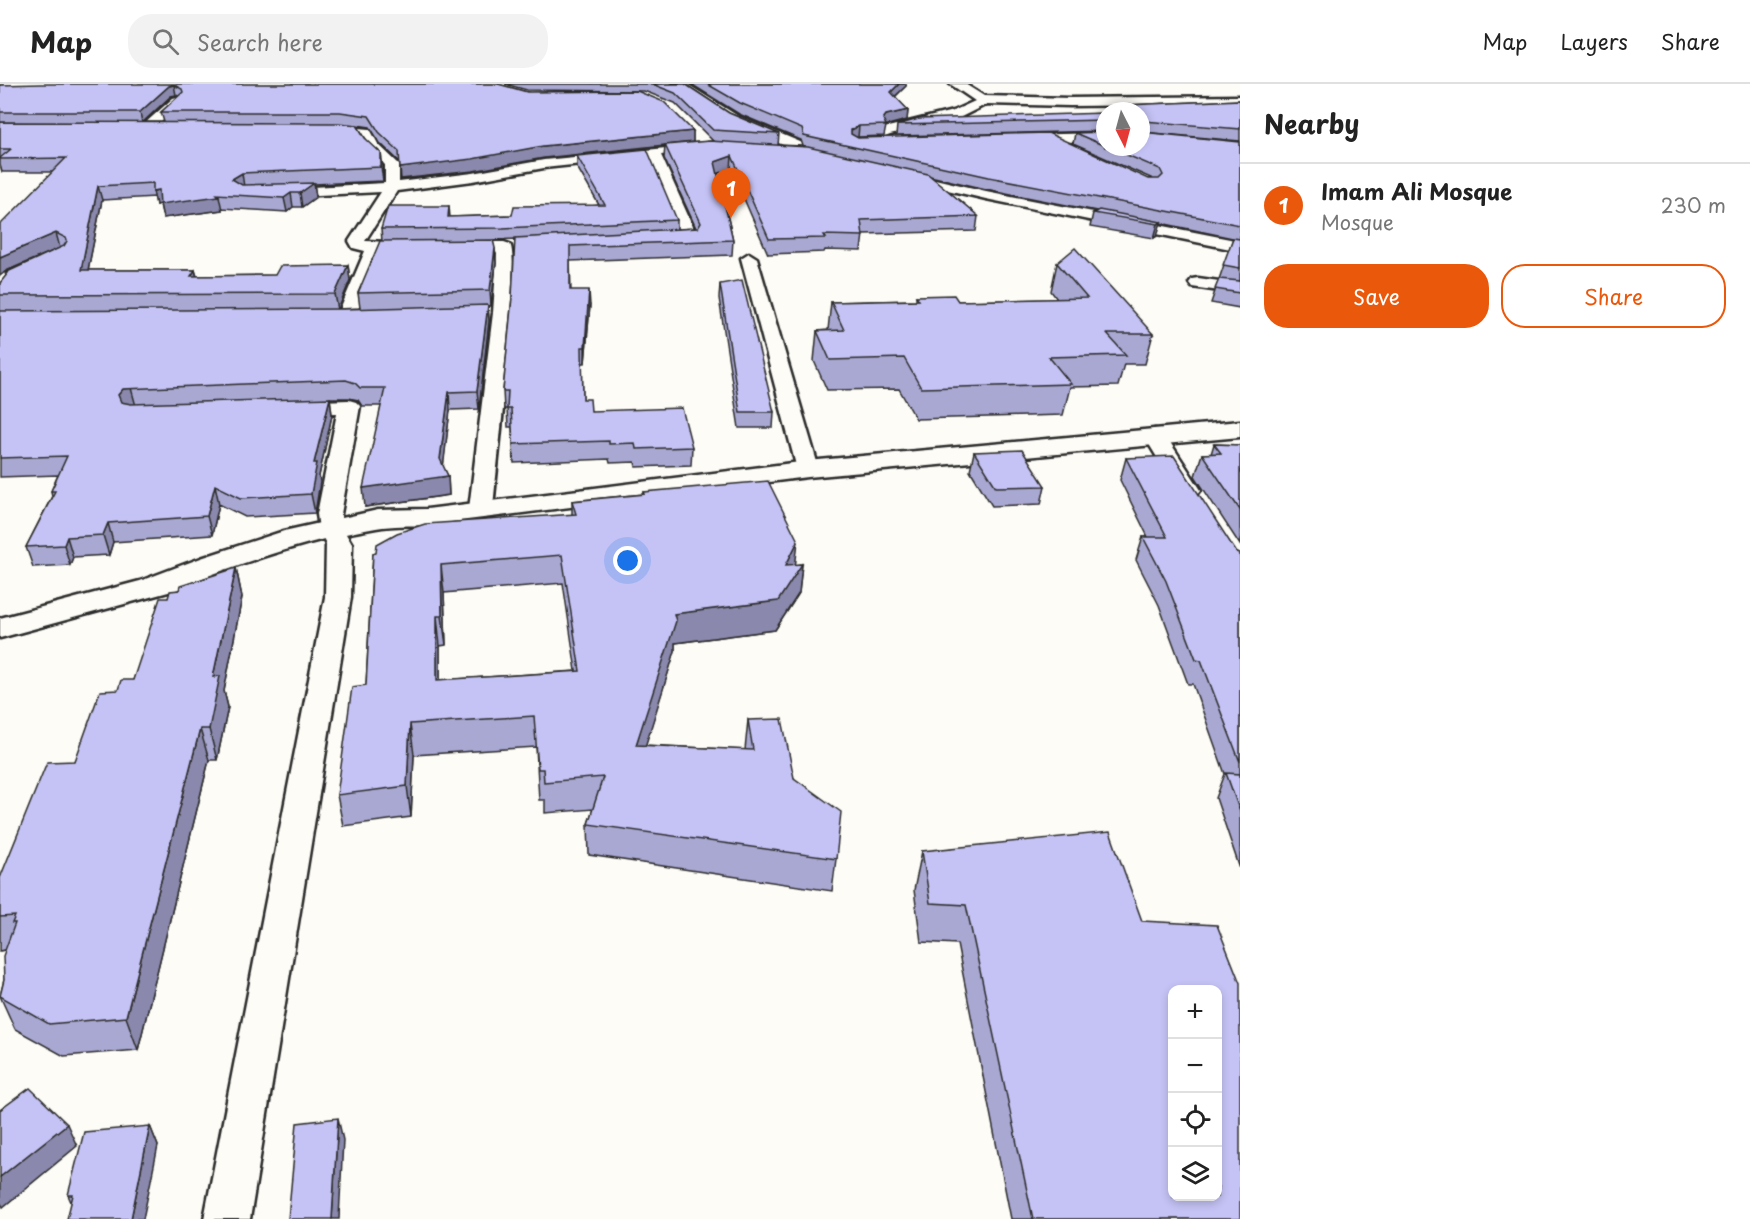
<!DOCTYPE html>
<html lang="en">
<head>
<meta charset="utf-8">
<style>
  body { margin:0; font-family:"Playpen Sans",sans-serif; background:#f2f2f2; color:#222 }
  .controls { position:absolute; right:18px; bottom:18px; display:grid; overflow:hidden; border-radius:12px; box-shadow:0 3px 9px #0003 }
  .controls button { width:54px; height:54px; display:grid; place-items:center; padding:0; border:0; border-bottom:2px solid #e0e0e0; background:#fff; color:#222; font:30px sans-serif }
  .compass { position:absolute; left:1096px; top:18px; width:54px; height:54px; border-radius:50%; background:#fff; box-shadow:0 3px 9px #0003; rotate:174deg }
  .you { position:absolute; left:628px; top:477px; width:21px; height:21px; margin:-15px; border:4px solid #fff; border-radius:50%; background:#1a73e8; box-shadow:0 0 0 9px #1a73e833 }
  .badge { display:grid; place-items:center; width:39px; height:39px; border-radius:50%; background:#ea580c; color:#fff; font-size:20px; font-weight:700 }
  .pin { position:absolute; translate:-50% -50px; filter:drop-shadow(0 2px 3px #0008) }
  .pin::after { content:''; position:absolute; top:32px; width:21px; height:18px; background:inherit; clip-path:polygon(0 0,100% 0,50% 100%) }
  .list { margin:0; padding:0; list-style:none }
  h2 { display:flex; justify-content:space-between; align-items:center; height:78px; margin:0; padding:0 24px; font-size:26px }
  h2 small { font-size:20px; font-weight:400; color:#767676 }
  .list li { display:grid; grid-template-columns:39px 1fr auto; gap:18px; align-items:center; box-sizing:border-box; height:84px; padding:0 24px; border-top:2px solid #e0e0e0 }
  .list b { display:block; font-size:22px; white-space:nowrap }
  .list p { margin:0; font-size:20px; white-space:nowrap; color:#767676 }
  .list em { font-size:20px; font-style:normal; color:#767676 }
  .actions { display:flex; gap:12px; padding:18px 24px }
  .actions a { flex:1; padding:14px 0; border:2px solid #ea580c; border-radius:24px; text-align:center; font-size:21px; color:#ea580c }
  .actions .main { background:#ea580c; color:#fff }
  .icon { flex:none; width:33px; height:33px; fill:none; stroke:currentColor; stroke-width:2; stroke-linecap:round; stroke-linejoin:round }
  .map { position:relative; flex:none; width:1240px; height:1135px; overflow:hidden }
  header { display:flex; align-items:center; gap:36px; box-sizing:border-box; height:84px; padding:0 30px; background:#fff; border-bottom:2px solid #e0e0e0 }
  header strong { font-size:28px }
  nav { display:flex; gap:33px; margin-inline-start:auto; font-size:21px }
  .search { width:420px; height:54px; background:#f2f2f2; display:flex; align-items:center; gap:15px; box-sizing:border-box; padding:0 21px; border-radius:24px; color:#767676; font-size:22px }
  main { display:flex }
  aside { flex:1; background:#fff }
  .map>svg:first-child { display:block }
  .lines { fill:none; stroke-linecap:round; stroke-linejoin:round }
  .minor-casing { stroke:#2b2b2b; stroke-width:5 }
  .tertiary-casing { stroke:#2b2b2b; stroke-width:5 }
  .minor { fill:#fdfcf7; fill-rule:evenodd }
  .tertiary { fill:#fdfcf7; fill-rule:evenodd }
  .wall { fill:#a9a8d3; stroke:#2b2b2b; stroke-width:1.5; fill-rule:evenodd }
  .shaded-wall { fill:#8a88ac; stroke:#2b2b2b; stroke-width:1.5 }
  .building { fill:#c5c3f5; stroke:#2b2b2b; stroke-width:1.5; fill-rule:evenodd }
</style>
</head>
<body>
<header>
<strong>Map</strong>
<div class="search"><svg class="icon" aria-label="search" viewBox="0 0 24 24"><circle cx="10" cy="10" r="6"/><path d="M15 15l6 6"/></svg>Search here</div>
<nav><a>Map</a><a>Layers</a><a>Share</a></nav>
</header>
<main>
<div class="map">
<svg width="1240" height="1135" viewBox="0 0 1240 1135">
  <rect width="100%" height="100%" fill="#fdfcf7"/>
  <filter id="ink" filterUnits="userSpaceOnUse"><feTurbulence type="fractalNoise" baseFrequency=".0167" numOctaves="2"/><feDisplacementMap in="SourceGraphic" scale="12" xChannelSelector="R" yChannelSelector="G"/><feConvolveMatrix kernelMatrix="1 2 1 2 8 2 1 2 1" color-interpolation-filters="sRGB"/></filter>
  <g filter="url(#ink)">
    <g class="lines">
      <defs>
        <g id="minor">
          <path d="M673 0H687L738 32 805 60 814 69 812 72H802L795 66 730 38Z"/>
          <path d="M950 0H965L984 12 1070 14 1240 12V20L1070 22 987 20 961 33 890 51 863 62 836 65 829 61 831 58 856 55 880 45 953 27 975 17Z"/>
          <path d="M177 13 183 17 181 20 151 47H143L141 44 143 41 173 14Z"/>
          <path d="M323 41 370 45 378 60 399 80V98L473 89 544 76 707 60 709 63 707 66 702 67 661 71 698 154C691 162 662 163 655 155L663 150H680L648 73 544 84 473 97 397 107 365 157 415 159 423 164 415 169H380L355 233 353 237H339L337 233 365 167 353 164 349 157 381 108 277 113 270 109 277 105 385 99V81L368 65 361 52 318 48 317 45Z"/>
          <path d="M1105 49V57L1019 59 1012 55 1019 51Z"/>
          <path d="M901 87 986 107 1240 157V167L986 115 896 94 894 91 896 88Z"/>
          <path d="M455 158H504L510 160C521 178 496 388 493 425L490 430 481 432 472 430 469 425 493 229 497 170 496 168 449 166 447 163Z"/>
          <path d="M749 169 757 174 819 385 816 390 808 392 800 390 797 385 741 174Z"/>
          <path d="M1198 194 1240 200V210L1192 203 1189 199 1192 195Z"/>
          <path d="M349 316 356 318 360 322 341 430 343 445 352 460 351 513 250 1135H204L325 513 326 460 319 445 317 430 337 329 293 330 286 328 282 324 286 320 293 318Z"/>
          <path d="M1155 345 1163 347 1166 352 1201 406 1197 411 1189 413 1181 411 1177 406 1144 352 1147 347Z"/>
        </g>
        <path id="tertiary" d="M1240 337V353L808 393 427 441C410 442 393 441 376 444 311 455 247 477 186 500L183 504 0 554V534L140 497 201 474 284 447 378 426 427 425 808 377Z"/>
      </defs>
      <use href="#minor" class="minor-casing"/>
      <use href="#tertiary" class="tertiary-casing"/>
      <use href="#minor" class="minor"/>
      <use href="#tertiary" class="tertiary"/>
    </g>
    <g class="wall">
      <path d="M498 0 527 8 693 47V58L544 74 473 87 401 95 400 78 380 59 370 43 357 41 383 82V97L314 100 316 113 302 123H293L287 128 221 124 222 126 163 134 160 120 156 121 155 113 102 116 88 186H195L197 192 275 191 348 181 350 196 338 225 360 224 358 209 382 157 381 145 449 122 450 133 512 131 599 121 577 83V72L677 136V145L696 144 664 74 665 61 713 57 675 19 644 7 527 6 505 0H685L729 29 779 50 778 61 803 62 801 56 739 30 691 0H906V2L895 13 908 26 907 36 886 42 884 52 857 53 1148 95H1153L1073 60 1075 49 1105 48V63H1141V27H1125L1126 21 1240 16V57L1142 48 1240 58V224L1211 219 1233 154 1160 139 1157 152 1154 154 1090 143 1093 129 1097 127 986 105 930 92 978 132 976 147 863 150 861 167 825 166 824 168 768 170 731 85 718 90 733 156 732 171 570 177 571 206 590 221 585 279H582L583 315 591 327 692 363 691 381 636 383 635 378 610 379 609 375 514 379 512 343H508L507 325H504L503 307 512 213 515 155 493 156 496 179 491 222H488L489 237 479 325 450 326 443 382 448 392 449 411 365 423 381 322H362L358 316 349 314H330L332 331 319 392 320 398 315 429 245 433 219 420 212 451 113 458 109 471 73 473 70 481 33 483 26 463 52 412 51 407 58 391 0 393V199L6 192 5 189 54 167 6 187 53 88H2L0 81V1ZM176 11 179 12 161 28 164 38H143L171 12Z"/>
      <path d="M1105 29V47L896 52 897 41Z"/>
      <path d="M1057 179 1153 250 1145 280H1124L1118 302 1070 303 1063 331 916 335 899 305 827 306 814 277 817 247 828 246 831 218 916 216V212L958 217 1057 215 1051 207Z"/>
      <path d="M720 200 774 328 773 344H739L719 214Z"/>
      <path d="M1214 360 1240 361V461L1195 392 1202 370H1211Z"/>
      <path d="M974 368 1045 402 1041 420 992 422 970 386Z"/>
      <path d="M1126 374 1237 469 1240 470V785L1216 714 1225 690 1193 600H1188L1159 521 1136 476 1143 453H1148L1120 396Z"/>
      <path d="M644 408 796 481 802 480 799 509 775 546 675 559V567L645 661 745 666 748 636 794 694 836 775 832 807 589 771 588 740 593 725 545 729V716H539L536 663 414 671 411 733 343 742 337 711 366 601 373 469 572 431V417L644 410ZM563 499 576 587 440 596V562L446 561 444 509Z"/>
      <path d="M236 484 242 513 224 607 228 623 217 676H209L138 966 64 972 15 945 0 912 4 896 5 866 0 867V794L75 677 118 606 133 596 168 514 179 506Z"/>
      <path d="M922 767 1142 837 1240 1135H1011L957 860 921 858 914 806Z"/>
      <path d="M150 1042 158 1062 71 1118 68 1111Z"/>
    </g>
    <g class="shaded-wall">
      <path d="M899 0H906V2L889 18 891 8Z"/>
      <path d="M174 1 176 11 171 12 142 39 140 28 169 2Z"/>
      <path d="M908 26 907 36 884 42 883 35 886 31Z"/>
      <path d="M859 42 858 53 850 57 851 46Z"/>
      <path d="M693 47V58L544 74 473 87 401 95 400 84 543 62Z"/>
      <path d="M381 69 383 82V97L381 83Z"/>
      <path d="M732 72 731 85 714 91 715 78Z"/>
      <path d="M242 89 244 103 232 95Z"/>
      <path d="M314 99 316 113 302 123 300 109Z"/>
      <path d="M98 102 102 116 85 201 81 186Z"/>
      <path d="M159 106 219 112 222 126 163 134 160 120 156 121 153 107Z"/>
      <path d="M291 109 293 123 287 128 284 114Z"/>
      <path d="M1161 138 1157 152 1154 154 1158 140Z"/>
      <path d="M56 149 60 164 6 187 0 192V173L2 172Z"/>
      <path d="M495 164 496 179 491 222 490 206Z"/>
      <path d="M348 181 350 196 338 226 335 210Z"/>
      <path d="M195 186 199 202 191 192Z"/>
      <path d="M589 206 590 221 585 279V263Z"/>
      <path d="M488 221 489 237 479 325 477 307Z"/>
      <path d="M131 304 136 322 123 329 118 311 123 305Z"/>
      <path d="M449 308 450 326 442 393 448 392 449 411 365 423 363 404 440 375Z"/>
      <path d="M330 314 332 331 319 392 320 398 315 429 311 410 314 379Z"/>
      <path d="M215 401 219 420 212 451 207 432Z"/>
      <path d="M108 439 113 458 109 471 103 451Z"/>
      <path d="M67 453 73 473 70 481 64 461Z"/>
      <path d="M798 457 795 485 802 480 799 509 775 546 675 559V567L636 692V661L674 530 786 481Z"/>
      <path d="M441 481 444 509 446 561 442 532Z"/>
      <path d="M236 484 242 513 224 607 228 623 217 676 209 645 213 593Z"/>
      <path d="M437 532 440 562V626L437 596Z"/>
      <path d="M410 640 414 671 411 733 407 702Z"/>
      <path d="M200 645 209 676 138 966 126 933Z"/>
      <path d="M338 1034 343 1056 339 1135H332Z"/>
      <path d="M67 1040 77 1062 3 1123 0 1118V1093Z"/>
      <path d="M150 1042 158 1062 143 1135H131Z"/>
    </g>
    <g class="building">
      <path d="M40 0H498L527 8 637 7 664 18 693 47 543 62 472 75 400 84 399 67 379 48 369 32 340 28H161L183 8 182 5 174 1 169 2 140 28H0V1Z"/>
      <path d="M652 0H685L729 29 779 50 713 46 675 9Z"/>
      <path d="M707 0H899L891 8 908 26 886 31 883 35 886 41 859 42 851 46V50L858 54 1048 49 1148 95H1159L1163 91 1160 85 1108 63H1141V27H1126V21L1240 16V45L1144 37 1141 39 1142 48 1240 58V141L989 93 804 52 802 45 740 19Z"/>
      <path d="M1105 29V36L897 41 919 35Z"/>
      <path d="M0 38 339 39 357 41 365 54 381 69V83L242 89 232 95 242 101 314 99 300 109H291L284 114 217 110 219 112 160 120 159 106 153 107V99L98 102 81 186H195L191 192 275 191 280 182 348 181 335 210 0 211V199L8 189H5L64 162 67 157 66 154 56 149 0 173V141L66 74 0 75V74L11 65H0Z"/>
      <path d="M1105 48V62L1075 49Z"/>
      <path d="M709 57 808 63 928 90 978 132 861 136 863 152 824 151 826 154 769 155 732 72 715 78 733 156 570 162V206H589L585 263H582L583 315H590L591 327 682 324 692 363 636 365 635 359 609 360V357L513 360 511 325H507L508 307H503L512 213 515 154 698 144 701 139 665 61Z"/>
      <path d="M647 65 677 136 503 144 381 145 388 122H449L448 133 512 131 514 122 605 121 577 72Z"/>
      <path d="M1099 126 1161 138 1158 140 1093 129Z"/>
      <path d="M1233 154 1240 155V184L1223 181Z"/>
      <path d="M493 156 495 164 490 206 358 209 380 157Z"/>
      <path d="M1075 164 1153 250H1107L1126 271 1049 273 1071 300 921 304 904 274 830 276 817 247 844 246 831 218 919 216 916 212 954 211 958 217 1087 214 1057 179Z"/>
      <path d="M1219 195 1240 197V209L1215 205Z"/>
      <path d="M742 196 774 328H740L720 200Z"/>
      <path d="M488 221 477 307 449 308 440 375 448 392 363 404 385 304H360L355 299 346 296 123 305 118 311 121 318 131 320 330 314 314 379H317L311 410 241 414 215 401 207 432 108 439 103 451 67 453 64 461 26 463 55 407H51L67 372 0 374V227L344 225Z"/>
      <path d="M1214 360 1240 361V426L1202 370 1221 369Z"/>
      <path d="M1022 366 1045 402 996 403 974 368Z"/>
      <path d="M1174 372 1237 469 1240 470V678L1201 576 1196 575 1166 497 1143 453H1167L1126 374Z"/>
      <path d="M768 397 798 457 786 481 802 480 778 517 674 530 676 537 636 661 753 666 748 636 782 635 794 694 841 728 836 775 588 740 603 693 544 698 543 685H538L534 632 410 640 407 702 337 711 352 603 366 601 373 469 376 468 377 460 397 449 425 440 576 430 572 417 645 410 644 408ZM562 471 580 587 437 596V532H442L441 481Z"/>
      <path d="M236 484 213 593 220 592 209 645H200L126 933 49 940 0 912 4 896 3 872 15 839H12L15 832 0 833V794L47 678 75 677 100 607 118 606 121 596H133L160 514H168L170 507 179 506 180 502Z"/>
      <path d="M1226 689 1240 690V728Z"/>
      <path d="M1110 748 1142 837 1217 841 1240 899V1135H1033L966 821 930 819 922 767ZM1173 906H1218V1113H1173Z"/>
      <path d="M30 1004 67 1040 0 1093V1026Z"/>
      <path d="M338 1034 332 1135H288L297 1039Z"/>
      <path d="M150 1042 131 1135H67L73 1111H68L84 1048Z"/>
    </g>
  </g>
</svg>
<div class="controls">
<button>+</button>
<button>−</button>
<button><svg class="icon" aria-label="locate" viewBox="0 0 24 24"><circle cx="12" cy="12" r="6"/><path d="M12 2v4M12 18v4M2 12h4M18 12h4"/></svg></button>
<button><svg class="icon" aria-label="layers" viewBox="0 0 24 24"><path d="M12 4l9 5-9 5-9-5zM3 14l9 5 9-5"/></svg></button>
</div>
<svg class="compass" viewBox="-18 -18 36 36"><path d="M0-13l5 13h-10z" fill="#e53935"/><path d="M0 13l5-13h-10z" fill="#767676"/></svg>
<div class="you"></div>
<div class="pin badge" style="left:731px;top:134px">1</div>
</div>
<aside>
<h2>Nearby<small></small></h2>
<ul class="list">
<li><span class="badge">1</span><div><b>Imam Ali Mosque</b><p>Mosque</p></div><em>230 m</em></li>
</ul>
<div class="actions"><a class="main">Save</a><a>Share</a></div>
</aside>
</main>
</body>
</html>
